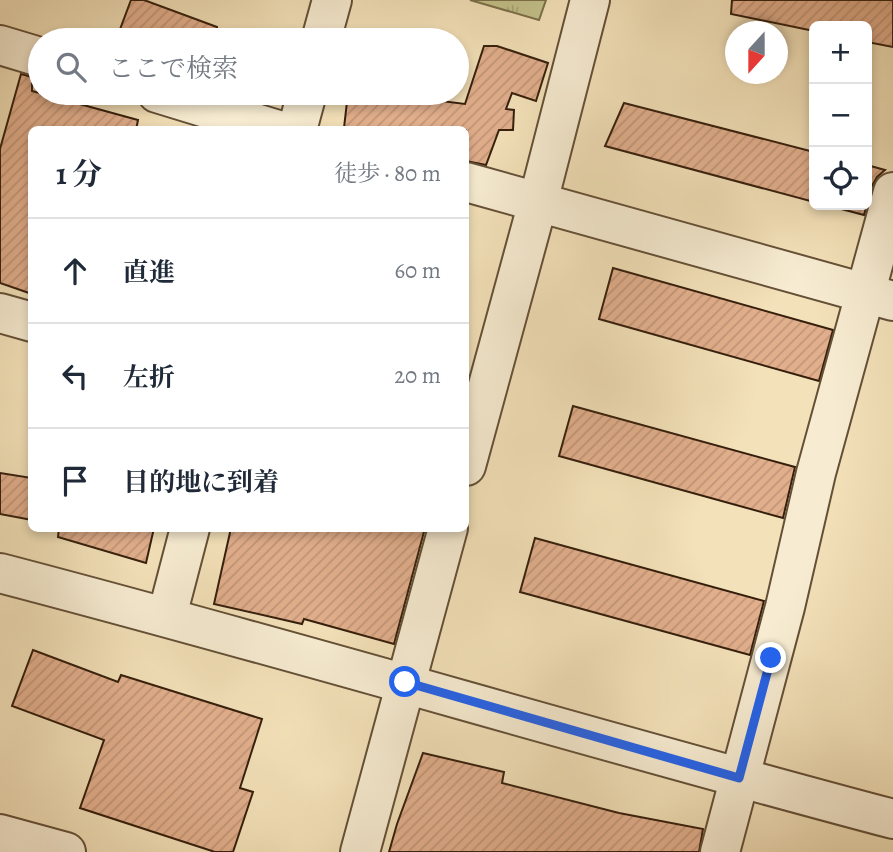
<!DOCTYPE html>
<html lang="ja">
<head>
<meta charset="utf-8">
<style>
  body { margin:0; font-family:Alegreya,"Noto Serif JP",serif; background:#f6f6f7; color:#1f2937 }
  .controls { position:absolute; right:21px; top:21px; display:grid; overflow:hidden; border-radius:10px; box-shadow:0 4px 10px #0003 }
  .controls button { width:63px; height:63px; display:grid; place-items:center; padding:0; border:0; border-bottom:2px solid #e0e1e3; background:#fff; color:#1f2937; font:35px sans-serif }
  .compass { position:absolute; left:725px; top:21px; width:63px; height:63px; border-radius:50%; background:#fff; box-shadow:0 4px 10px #0003; rotate:201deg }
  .stop { position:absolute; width:21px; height:21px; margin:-16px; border:5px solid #2563eb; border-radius:50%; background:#fff }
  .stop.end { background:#2563eb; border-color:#fff; box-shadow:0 2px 7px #0008 }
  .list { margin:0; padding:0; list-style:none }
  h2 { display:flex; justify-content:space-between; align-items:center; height:91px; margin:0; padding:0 28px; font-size:30px }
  h2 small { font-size:23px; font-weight:400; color:#747a83 }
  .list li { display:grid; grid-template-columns:46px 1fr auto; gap:21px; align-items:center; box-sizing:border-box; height:105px; padding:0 28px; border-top:2px solid #e0e1e3 }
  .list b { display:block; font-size:26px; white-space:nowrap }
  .list em { font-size:23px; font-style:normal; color:#747a83 }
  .icon { flex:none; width:38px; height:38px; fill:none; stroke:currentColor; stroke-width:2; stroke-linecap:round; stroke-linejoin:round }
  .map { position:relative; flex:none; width:893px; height:852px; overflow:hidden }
  .search { position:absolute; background:#fff; box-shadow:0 4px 10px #0003; left:28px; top:28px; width:441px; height:77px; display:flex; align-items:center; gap:18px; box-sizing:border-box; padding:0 24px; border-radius:38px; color:#747a83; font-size:26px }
  .panel { position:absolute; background:#fff; box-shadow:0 4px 10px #0003; left:28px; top:126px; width:441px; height:406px; border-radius:10px }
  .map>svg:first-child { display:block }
  .grass { fill:url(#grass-tufts); stroke:#7c704b; stroke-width:2 }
  .building { fill:url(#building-hatch); stroke:#351f0c; stroke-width:2 }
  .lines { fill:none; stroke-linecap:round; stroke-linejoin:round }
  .minor-casing { stroke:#645037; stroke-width:42 }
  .minor { stroke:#f7ecd2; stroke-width:38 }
  .route { stroke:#2563eb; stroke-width:9 }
</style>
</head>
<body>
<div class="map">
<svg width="893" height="852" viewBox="0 0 893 852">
  <defs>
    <pattern id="grass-tufts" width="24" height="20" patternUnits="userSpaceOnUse" patternTransform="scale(1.75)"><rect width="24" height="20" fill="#c3c18a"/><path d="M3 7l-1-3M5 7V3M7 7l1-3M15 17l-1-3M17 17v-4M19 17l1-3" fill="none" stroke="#a8a576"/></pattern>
    <pattern id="building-hatch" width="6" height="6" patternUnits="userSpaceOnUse" patternTransform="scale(1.75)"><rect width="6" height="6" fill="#e2af8d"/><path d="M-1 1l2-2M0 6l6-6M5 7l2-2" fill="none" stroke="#c29678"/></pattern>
  </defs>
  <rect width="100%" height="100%" fill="#f3e1b9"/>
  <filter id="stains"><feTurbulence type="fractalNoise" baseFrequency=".00286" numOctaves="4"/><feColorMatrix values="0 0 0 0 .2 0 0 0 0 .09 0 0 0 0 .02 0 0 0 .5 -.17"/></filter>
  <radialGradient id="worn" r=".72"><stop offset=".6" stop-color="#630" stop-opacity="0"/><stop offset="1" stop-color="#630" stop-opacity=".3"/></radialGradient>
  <path class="grass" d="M470 0H546L539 20Z"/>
  <g class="building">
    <path d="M131 0H144L217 27 216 40H116Z"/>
    <path d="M732 0H893V47L867 42V26H814V31L731 14Z"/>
    <path d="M484 46H497L548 63 536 101 512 93 506 109 514 110 513 130H499L486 165 466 161V130L344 128 348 93H376L465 104Z"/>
    <path d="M21 74 32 77V91L138 120 136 130H32V294L0 283V149Z"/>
    <path d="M624 103 814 152V202L605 146Z"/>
    <path d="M867 165 885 170 877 177 872 186 864 215 826 205H867Z"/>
    <path d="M613 268 833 330 819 381 599 319Z"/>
    <path d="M573 406 795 467 783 518 559 456Z"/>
    <path d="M0 473 32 478V520L0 514Z"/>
    <path d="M59 528H154L146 563 58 537Z"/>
    <path d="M231 528H425L394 644 304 619 302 624 214 604Z"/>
    <path d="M535 538 764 601 750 655 520 592Z"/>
    <path d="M33 650 118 682 121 675 262 719 240 788 253 792 233 852H215L80 808 104 740 12 706Z"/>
    <path d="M423 753 504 772 502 783 619 813 703 829 699 852H389L397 824Z"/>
  </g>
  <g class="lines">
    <defs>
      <g id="minor">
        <path d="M321 40 332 0"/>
        <path d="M0 45 40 57"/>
        <path d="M157 93 278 130"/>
        <path d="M297 130 307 93"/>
        <path d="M466 182 893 301"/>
        <path d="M0 313 32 322"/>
        <path d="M466 466 538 202 590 0"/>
        <path d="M0 573C299 651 594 740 893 819"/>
        <path d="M167 616 190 528"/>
        <path d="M0 834 66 852"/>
        <path d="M360 852 448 528"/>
        <path d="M720 852 785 607 816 473 893 192"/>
      </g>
    </defs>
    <use href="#minor" class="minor-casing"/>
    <use href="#minor" class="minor"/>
  </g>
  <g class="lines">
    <path class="route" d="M405 682 739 778 771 658"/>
  </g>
  <rect width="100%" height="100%" filter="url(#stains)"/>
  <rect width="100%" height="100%" fill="url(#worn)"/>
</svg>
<div class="controls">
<button>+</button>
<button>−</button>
<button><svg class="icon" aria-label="locate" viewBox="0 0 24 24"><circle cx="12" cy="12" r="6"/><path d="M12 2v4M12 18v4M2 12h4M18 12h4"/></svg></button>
</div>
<svg class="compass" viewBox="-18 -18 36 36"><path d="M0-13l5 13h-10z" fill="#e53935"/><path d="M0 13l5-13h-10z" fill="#747a83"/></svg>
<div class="stop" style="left:405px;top:682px"></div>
<div class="stop end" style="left:771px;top:658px"></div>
<div class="search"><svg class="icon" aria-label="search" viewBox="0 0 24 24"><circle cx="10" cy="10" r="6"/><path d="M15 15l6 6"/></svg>ここで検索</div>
<section class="panel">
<h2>1 分<small>徒歩 · 80 m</small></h2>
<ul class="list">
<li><svg class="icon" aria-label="ahead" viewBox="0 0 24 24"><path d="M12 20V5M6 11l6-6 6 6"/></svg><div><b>直進</b></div><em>60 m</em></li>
<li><svg class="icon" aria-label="left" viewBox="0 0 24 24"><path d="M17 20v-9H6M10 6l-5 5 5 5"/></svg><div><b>左折</b></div><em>20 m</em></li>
<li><svg class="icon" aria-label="arrive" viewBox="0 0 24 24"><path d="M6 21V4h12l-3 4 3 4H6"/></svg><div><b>目的地に到着</b></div></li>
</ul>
</section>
</div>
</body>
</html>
